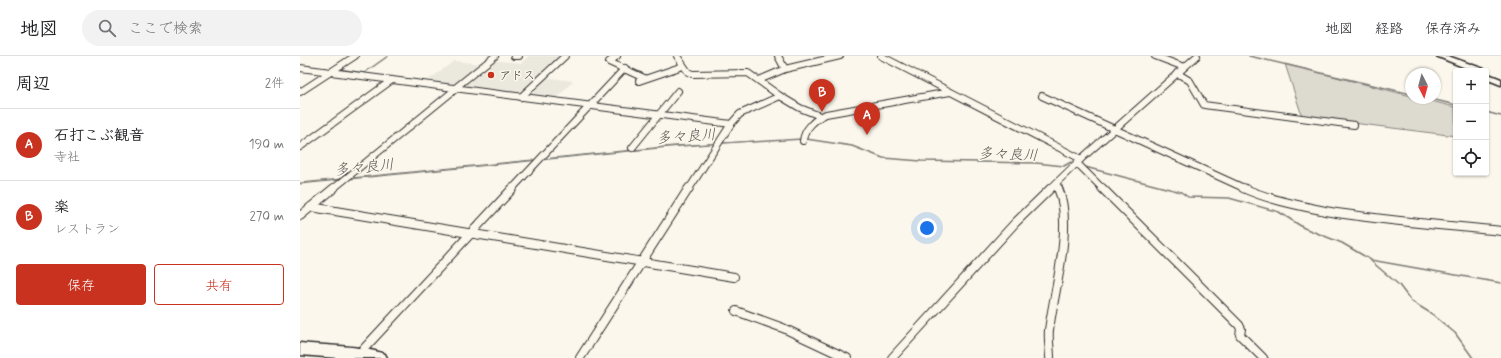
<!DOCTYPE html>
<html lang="ja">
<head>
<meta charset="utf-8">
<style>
  body { margin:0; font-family:Mynerve,"Klee One",sans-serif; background:#f2f2f2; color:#202124 }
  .controls { position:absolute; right:12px; top:12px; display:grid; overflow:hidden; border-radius:4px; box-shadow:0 1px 3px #0004 }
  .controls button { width:36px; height:36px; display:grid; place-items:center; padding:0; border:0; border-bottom:1px solid #e0e0e0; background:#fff; color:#202124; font:20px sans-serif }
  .compass { position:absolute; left:1105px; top:12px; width:36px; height:36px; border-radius:50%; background:#fff; box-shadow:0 1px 3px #0004; rotate:174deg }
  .you { position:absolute; left:627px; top:172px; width:14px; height:14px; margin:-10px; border:3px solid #fff; border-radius:50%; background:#1a73e8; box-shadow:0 0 0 6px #1a73e833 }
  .badge { display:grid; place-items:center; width:26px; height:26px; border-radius:50%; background:#c8321e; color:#fff; font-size:13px; font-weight:700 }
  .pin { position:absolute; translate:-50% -33px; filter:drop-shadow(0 1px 2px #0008) }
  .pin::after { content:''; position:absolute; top:21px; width:14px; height:12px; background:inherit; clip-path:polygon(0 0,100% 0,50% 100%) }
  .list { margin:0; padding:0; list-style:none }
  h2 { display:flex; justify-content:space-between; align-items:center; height:52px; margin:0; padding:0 16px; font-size:17px }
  h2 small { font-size:13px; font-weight:400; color:#757577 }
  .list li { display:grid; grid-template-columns:26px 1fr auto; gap:12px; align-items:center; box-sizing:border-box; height:72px; padding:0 16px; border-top:1px solid #e0e0e0 }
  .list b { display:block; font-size:15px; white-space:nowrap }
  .list p { margin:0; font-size:13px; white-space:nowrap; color:#757577 }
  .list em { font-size:13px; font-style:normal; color:#757577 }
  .actions { display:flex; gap:8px; padding:12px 16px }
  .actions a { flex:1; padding:9px 0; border:1px solid #c8321e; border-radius:4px; text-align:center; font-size:14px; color:#c8321e }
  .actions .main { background:#c8321e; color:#fff }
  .icon { flex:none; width:22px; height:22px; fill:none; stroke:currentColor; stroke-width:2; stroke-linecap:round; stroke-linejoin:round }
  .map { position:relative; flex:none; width:1201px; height:302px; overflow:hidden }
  header { display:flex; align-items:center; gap:24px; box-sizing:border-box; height:56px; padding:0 20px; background:#fff; border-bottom:1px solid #e0e0e0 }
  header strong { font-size:19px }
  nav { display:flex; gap:22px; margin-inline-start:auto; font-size:14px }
  .search { width:280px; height:36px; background:#f2f2f2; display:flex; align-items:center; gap:10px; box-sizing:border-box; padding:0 14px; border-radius:22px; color:#757577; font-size:15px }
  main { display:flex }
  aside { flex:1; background:#fff }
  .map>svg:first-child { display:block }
  .built { fill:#ebe8de }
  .green { fill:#dddad0; stroke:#84827e }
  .water { fill:#b1afa7; stroke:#7b7a75 }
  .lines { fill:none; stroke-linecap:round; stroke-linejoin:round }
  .stream { stroke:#7b7a75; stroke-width:1.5 }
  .minor-far1-casing { stroke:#2b2b2b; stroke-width:8 }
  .minor-casing { stroke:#2b2b2b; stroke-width:10 }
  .highway-casing { stroke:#2b2b2b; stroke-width:3 }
  .minor-far1 { stroke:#fbf7ec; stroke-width:6 }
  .minor { stroke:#fbf7ec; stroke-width:8 }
  .highway { fill:#fbf7ec; fill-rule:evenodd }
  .poi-dot { fill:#c8321e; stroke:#fbf7ec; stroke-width:1.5 }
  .labels { text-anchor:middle; stroke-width:3; stroke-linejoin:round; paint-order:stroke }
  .far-poi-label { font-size:12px; fill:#2b2b2b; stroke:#fbf7ec; text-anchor:start }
  .water-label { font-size:15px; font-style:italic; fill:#5a5956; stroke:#fbf7ec }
</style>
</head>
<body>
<header>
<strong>地図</strong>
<div class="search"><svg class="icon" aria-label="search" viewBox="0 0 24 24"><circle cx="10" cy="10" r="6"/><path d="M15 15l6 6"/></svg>ここで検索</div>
<nav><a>地図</a><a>経路</a><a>保存済み</a></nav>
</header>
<main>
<aside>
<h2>周辺<small>2件</small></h2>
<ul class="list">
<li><span class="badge">A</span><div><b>石打こぶ観音</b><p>寺社</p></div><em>190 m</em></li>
<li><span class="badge">B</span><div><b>楽</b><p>レストラン</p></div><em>270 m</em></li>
</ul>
<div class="actions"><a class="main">保存</a><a>共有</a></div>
</aside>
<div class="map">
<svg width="1201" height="302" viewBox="0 0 1201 302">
  <rect width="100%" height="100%" fill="#fbf7ec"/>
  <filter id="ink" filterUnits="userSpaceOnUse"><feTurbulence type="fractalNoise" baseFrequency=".025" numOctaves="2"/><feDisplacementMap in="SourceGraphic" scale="8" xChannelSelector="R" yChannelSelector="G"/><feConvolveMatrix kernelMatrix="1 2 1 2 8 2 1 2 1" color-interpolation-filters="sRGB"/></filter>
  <g filter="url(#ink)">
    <g class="built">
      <path d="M229 0H263L221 38 160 30 192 4 221 7Z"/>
      <path d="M154 5 182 8 154 30 127 25Z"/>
      <path d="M243 21 273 25 256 43 224 39Z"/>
    </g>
    <path class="green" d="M985 8 1111 40V42H1119L1155 51 1156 80 1005 61 1002 60Z"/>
    <path class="water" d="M454 85 370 91 0 128V127L373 90Z"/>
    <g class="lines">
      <g class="stream">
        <path d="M949 0 1111 38"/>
        <path d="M2 10 32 13"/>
        <path d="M38 13 64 17 88 0"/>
        <path d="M1127 42 1156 49"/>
        <path d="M1186 56 1201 60"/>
        <path d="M506 83 552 90 583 102 621 105 736 107 764 110 771 106"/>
        <path d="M452 86 502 83"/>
        <path d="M785 111 881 136 888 141 929 142 979 156 1004 172 1042 187 1071 204 1201 227"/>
        <path d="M1071 205 1099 229 1111 245 1132 258 1155 277 1173 302"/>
        <path d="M965 299 968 302"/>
      </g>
      <defs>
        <g id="minor-far1">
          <path d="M214 0H219"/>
          <path d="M317 0 309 6 344 22"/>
          <path d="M377 0 388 16 392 18 448 17 480 40 500 52 520 60"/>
          <path d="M478 0 485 13"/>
          <path d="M581 0 781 103"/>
          <path d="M855 0 884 11"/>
          <path d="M0 12 431 68"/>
          <path d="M877 17 890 25 904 49 1054 69"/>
          <path d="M459 24 485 13 540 0"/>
          <path d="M339 25 383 10"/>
          <path d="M155 32 195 0"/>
          <path d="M0 36 55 0"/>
          <path d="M742 40 946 133"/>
          <path d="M221 41 265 0"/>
          <path d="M503 85C504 73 515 63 526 58L650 36"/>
          <path d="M0 91 92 24"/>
          <path d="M332 92 378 35"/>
          <path d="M776 108 780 110 803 133"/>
          <path d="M756 128 758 133"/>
          <path d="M33 133 157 32"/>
          <path d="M212 133 325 12"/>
          <path d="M389 133 431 68 440 58 480 40"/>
          <path d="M750 133 781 103 897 0"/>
        </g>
        <g id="minor">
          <path d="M802 132 939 269 941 273 940 279 963 302"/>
          <path d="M943 132C970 144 997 149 1025 155 1084 165 1142 169 1201 175"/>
          <path d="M11 151 434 221"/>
          <path d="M0 160 34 132"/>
          <path d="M436 255 483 272 547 302"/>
          <path d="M59 298 213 132"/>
          <path d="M280 302 389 132"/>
          <path d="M592 302 715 167 751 132"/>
          <path d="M750 302C750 293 748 284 749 274 754 235 774 169 758 132"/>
        </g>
        <g id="highway">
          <path d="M1136 0H1148L1184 13 1185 15H1173Z"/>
          <path d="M1186 17 1201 23V29L1186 23Z"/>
          <path d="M0 287C28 290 59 289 85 298L87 302H38L0 299Z"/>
        </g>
      </defs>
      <use href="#minor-far1" class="minor-far1-casing"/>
      <use href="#minor" class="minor-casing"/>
      <use href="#highway" class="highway-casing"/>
      <use href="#minor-far1" class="minor-far1"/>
      <use href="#minor" class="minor"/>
      <use href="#highway" class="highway"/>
    </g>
  </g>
  <circle class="poi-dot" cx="191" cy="19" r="4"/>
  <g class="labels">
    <g class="far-poi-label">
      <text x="199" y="23">アドス</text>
    </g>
    <g class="water-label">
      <text transform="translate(386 80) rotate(-4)" y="5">多々良川</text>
      <text transform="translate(708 98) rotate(2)" y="5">多々良川</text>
      <text transform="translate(64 111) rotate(-6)" y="5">多々良川</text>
    </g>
  </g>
</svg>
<div class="controls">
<button>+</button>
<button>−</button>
<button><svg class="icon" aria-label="locate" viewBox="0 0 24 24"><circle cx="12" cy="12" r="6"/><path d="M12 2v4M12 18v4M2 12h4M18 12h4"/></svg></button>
</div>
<svg class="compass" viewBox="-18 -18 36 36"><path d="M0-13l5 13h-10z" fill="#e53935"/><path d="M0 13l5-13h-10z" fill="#757577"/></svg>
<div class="you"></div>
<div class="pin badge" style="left:567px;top:79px">A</div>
<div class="pin badge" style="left:522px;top:56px">B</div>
</div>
</main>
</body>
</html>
